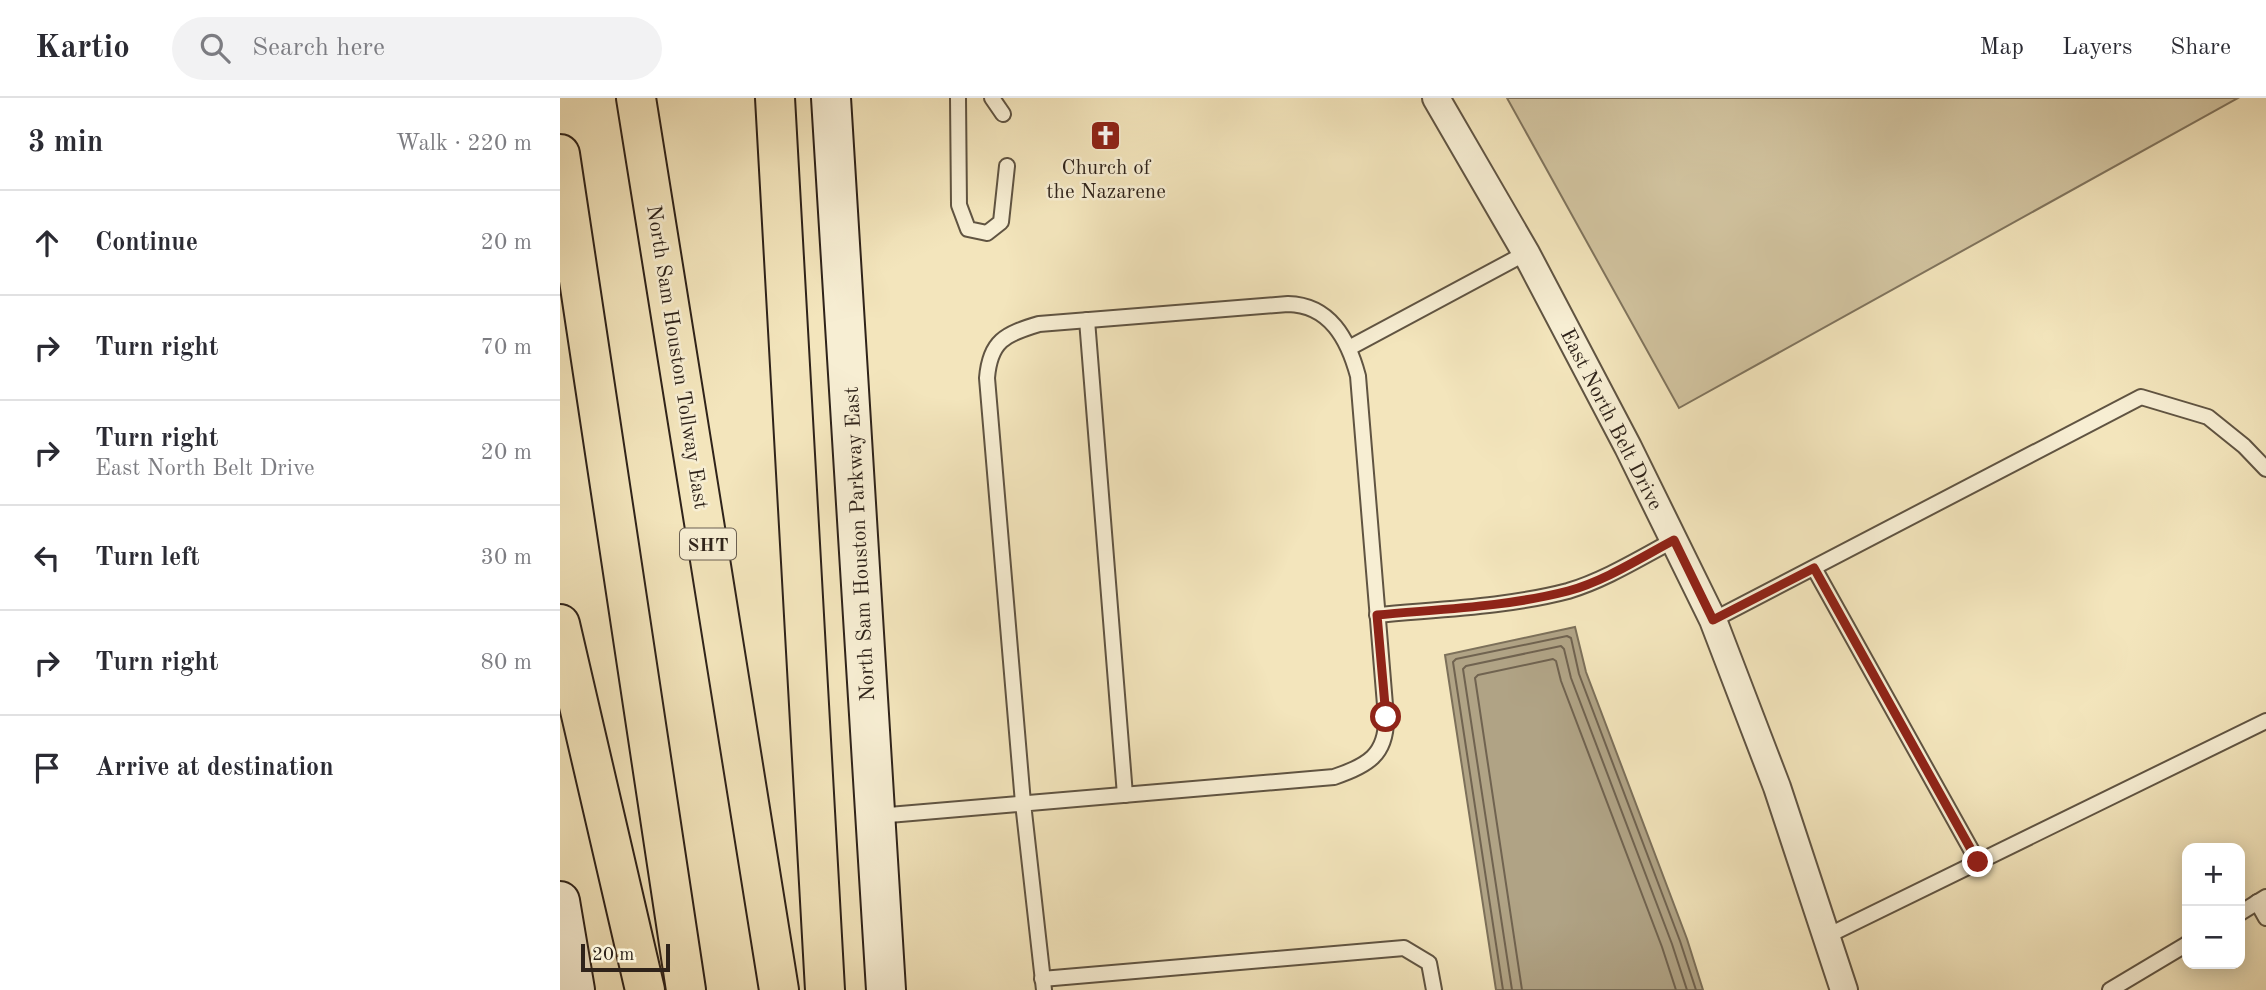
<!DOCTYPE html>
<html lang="en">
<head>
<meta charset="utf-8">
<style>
  body { margin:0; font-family:"Old Standard TT",serif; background:#f2f2f3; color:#2b2b33 }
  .controls { position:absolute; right:21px; bottom:21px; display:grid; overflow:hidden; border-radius:14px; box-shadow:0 4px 18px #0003 }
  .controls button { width:63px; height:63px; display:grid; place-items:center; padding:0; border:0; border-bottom:2px solid #e1e1e2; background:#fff; color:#2b2b33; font:35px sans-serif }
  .scale { position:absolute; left:21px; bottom:18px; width:89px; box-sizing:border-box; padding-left:7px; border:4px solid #2f231a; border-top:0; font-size:19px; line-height:24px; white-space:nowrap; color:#2f231a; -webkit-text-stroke:5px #f7eed3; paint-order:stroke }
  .stop { position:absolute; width:21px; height:21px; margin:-16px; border:5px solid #8f2418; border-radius:50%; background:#fff }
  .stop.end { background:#8f2418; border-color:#fff; box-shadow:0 2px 7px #0008 }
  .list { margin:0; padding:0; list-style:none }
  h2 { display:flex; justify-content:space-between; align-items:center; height:91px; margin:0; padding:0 28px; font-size:30px }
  h2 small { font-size:23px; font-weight:400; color:#7c7c81 }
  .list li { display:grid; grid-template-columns:46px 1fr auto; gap:21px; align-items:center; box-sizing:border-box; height:105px; padding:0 28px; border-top:2px solid #e1e1e2 }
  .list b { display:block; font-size:26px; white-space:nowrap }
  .list p { margin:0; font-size:23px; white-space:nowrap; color:#7c7c81 }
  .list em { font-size:23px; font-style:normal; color:#7c7c81 }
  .icon { flex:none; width:38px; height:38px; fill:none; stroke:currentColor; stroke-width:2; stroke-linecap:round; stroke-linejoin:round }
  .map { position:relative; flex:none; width:1706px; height:892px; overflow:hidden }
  header { display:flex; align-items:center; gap:42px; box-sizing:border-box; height:98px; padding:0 35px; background:#fff; border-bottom:2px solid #e1e1e2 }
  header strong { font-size:33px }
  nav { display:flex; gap:38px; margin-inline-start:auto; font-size:24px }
  .search { width:490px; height:63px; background:#f2f2f3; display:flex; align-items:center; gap:18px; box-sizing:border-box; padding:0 24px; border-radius:38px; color:#7c7c81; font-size:26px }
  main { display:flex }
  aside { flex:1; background:#fff }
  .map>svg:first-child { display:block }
  .green { fill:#d2c4a0; stroke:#80745d; stroke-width:2 }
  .water { fill:#b0a385; stroke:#7c705a; stroke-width:2 }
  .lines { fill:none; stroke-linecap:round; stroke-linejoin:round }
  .shore { stroke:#706350; stroke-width:2 }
  .lane-casing { stroke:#605442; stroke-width:18 }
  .street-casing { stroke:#605442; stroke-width:30 }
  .secondary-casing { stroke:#2f231a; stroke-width:42 }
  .highway-casing { stroke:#2f231a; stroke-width:42 }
  .lane { stroke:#f7eed3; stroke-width:14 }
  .street { stroke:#f7eed3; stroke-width:26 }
  .secondary { stroke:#f7eed3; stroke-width:38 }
  .highway { stroke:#f3e5bc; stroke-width:38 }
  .route { stroke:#8f2418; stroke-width:9 }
  .labels { text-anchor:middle; stroke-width:5; stroke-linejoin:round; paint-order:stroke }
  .shield { fill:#f7eed3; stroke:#6b6052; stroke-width:2 }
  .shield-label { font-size:19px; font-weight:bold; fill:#2f231a }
  .poi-label { font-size:21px; fill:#2f231a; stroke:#f7eed3 }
  .street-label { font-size:21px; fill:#2f231a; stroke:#f7eed3 }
</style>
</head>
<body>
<header>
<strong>Kartio</strong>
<div class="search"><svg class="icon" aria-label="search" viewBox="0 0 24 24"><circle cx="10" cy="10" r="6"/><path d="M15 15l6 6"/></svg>Search here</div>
<nav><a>Map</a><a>Layers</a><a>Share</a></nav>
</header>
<main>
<aside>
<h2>3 min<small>Walk · 220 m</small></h2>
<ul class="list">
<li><svg class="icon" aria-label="ahead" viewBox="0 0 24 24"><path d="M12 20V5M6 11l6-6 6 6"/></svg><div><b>Continue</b></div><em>20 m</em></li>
<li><svg class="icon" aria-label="right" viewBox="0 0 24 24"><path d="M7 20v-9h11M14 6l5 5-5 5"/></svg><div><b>Turn right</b></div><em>70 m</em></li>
<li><svg class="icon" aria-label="right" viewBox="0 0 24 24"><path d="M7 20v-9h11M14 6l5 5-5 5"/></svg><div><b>Turn right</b><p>East North Belt Drive</p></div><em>20 m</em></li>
<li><svg class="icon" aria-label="left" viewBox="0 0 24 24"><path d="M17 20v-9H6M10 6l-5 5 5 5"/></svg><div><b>Turn left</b></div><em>30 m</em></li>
<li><svg class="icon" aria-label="right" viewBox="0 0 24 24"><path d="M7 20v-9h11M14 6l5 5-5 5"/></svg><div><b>Turn right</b></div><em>80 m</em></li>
<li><svg class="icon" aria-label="arrive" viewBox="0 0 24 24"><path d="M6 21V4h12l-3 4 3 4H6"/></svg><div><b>Arrive at destination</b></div></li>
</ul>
</aside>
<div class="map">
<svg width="1706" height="892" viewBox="0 0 1706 892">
  <rect width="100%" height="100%" fill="#f3e5bc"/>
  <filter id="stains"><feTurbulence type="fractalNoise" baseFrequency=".00286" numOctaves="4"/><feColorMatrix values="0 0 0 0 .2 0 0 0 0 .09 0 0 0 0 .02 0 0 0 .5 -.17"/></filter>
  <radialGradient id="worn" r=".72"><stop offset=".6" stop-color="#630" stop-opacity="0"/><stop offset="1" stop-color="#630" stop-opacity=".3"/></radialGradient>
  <path class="green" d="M947 0H1678L1119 310Z"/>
  <path class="water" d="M1015 529 1026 574 1127 841 1143 892H936L885 557Z"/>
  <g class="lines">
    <g class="shore">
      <path d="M943 892 893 564 896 561 1007 538 1011 540 1019 576 1120 843 1136 892"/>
      <path d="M952 892 903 571 906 568 1001 548 1004 551 1011 580 1112 846 1127 892"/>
      <path d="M962 892 915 580 918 577 993 561 996 563 1001 583 1102 849 1116 892"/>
    </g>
    <defs>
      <g id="lane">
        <path d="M398 0 399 107 408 131 427 135 441 124 447 68"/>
        <path d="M432 0 443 16"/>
        <path d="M527 222 565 697"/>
        <path d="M789 250 966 155"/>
        <path d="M1254 470 1418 764"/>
        <path d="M817 517C881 511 947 509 1008 493 1045 482 1080 460 1114 442"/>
        <path d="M1153 522 1581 299 1648 319 1684 348 1706 371"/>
        <path d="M317 718 774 679C807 668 827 657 826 619L798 278C788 241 770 207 728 206L479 226C445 236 430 243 427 280L463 705 484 892"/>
        <path d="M1697 804 1706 820"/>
        <path d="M1680 815 1706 799"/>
        <path d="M1267 838 1706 623"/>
        <path d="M482 881 844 850 869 865 874 892"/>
        <path d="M1550 892 1627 846"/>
      </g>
      <path id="street" d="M876 0 966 155 1068 349 1153 522 1217 689 1284 892"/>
      <g id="secondary">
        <path d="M271 0 326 892"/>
        <path d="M0 803 15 892"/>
      </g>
      <g id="highway">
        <path d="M76 0 219 892"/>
        <path d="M215 0 265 892"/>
        <path d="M0 56 126 892"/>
        <path d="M0 526 85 892"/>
      </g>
    </defs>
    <use href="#lane" class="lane-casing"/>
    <use href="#street" class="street-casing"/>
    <use href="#secondary" class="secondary-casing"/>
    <use href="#highway" class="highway-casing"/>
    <use href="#lane" class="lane"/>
    <use href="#street" class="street"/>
    <use href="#secondary" class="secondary"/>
    <use href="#highway" class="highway"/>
  </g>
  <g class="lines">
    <path class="route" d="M826 619 817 517C881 511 946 509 1008 493 1045 483 1080 460 1114 442L1153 522 1254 470 1418 764"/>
  </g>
  <defs>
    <symbol id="church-square" viewBox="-11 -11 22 22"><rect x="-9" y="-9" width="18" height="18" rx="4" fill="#8f2418" stroke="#f7eed3"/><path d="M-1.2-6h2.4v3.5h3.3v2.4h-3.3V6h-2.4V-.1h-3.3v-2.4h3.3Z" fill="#fff"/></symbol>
  </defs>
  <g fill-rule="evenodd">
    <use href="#church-square" x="528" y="20" width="35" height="35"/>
  </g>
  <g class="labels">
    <rect class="shield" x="120" y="430.5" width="56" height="31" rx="5"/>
    <g class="shield-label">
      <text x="148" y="453">SHT</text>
    </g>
    <g class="poi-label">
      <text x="546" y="76">Church of<tspan x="546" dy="24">the Nazarene</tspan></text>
    </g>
    <g class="street-label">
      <text transform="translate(118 259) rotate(81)" y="7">North Sam Houston Tollway East</text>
      <text transform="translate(1052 321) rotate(63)" y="7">East North Belt Drive</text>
      <text transform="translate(299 446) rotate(-93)" y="7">North Sam Houston Parkway East</text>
    </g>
  </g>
  <rect width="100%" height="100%" filter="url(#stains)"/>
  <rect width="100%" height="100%" fill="url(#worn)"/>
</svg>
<div class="controls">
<button>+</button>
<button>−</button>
</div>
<div class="scale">20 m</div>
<div class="stop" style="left:826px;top:619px"></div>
<div class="stop end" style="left:1418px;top:764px"></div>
</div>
</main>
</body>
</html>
